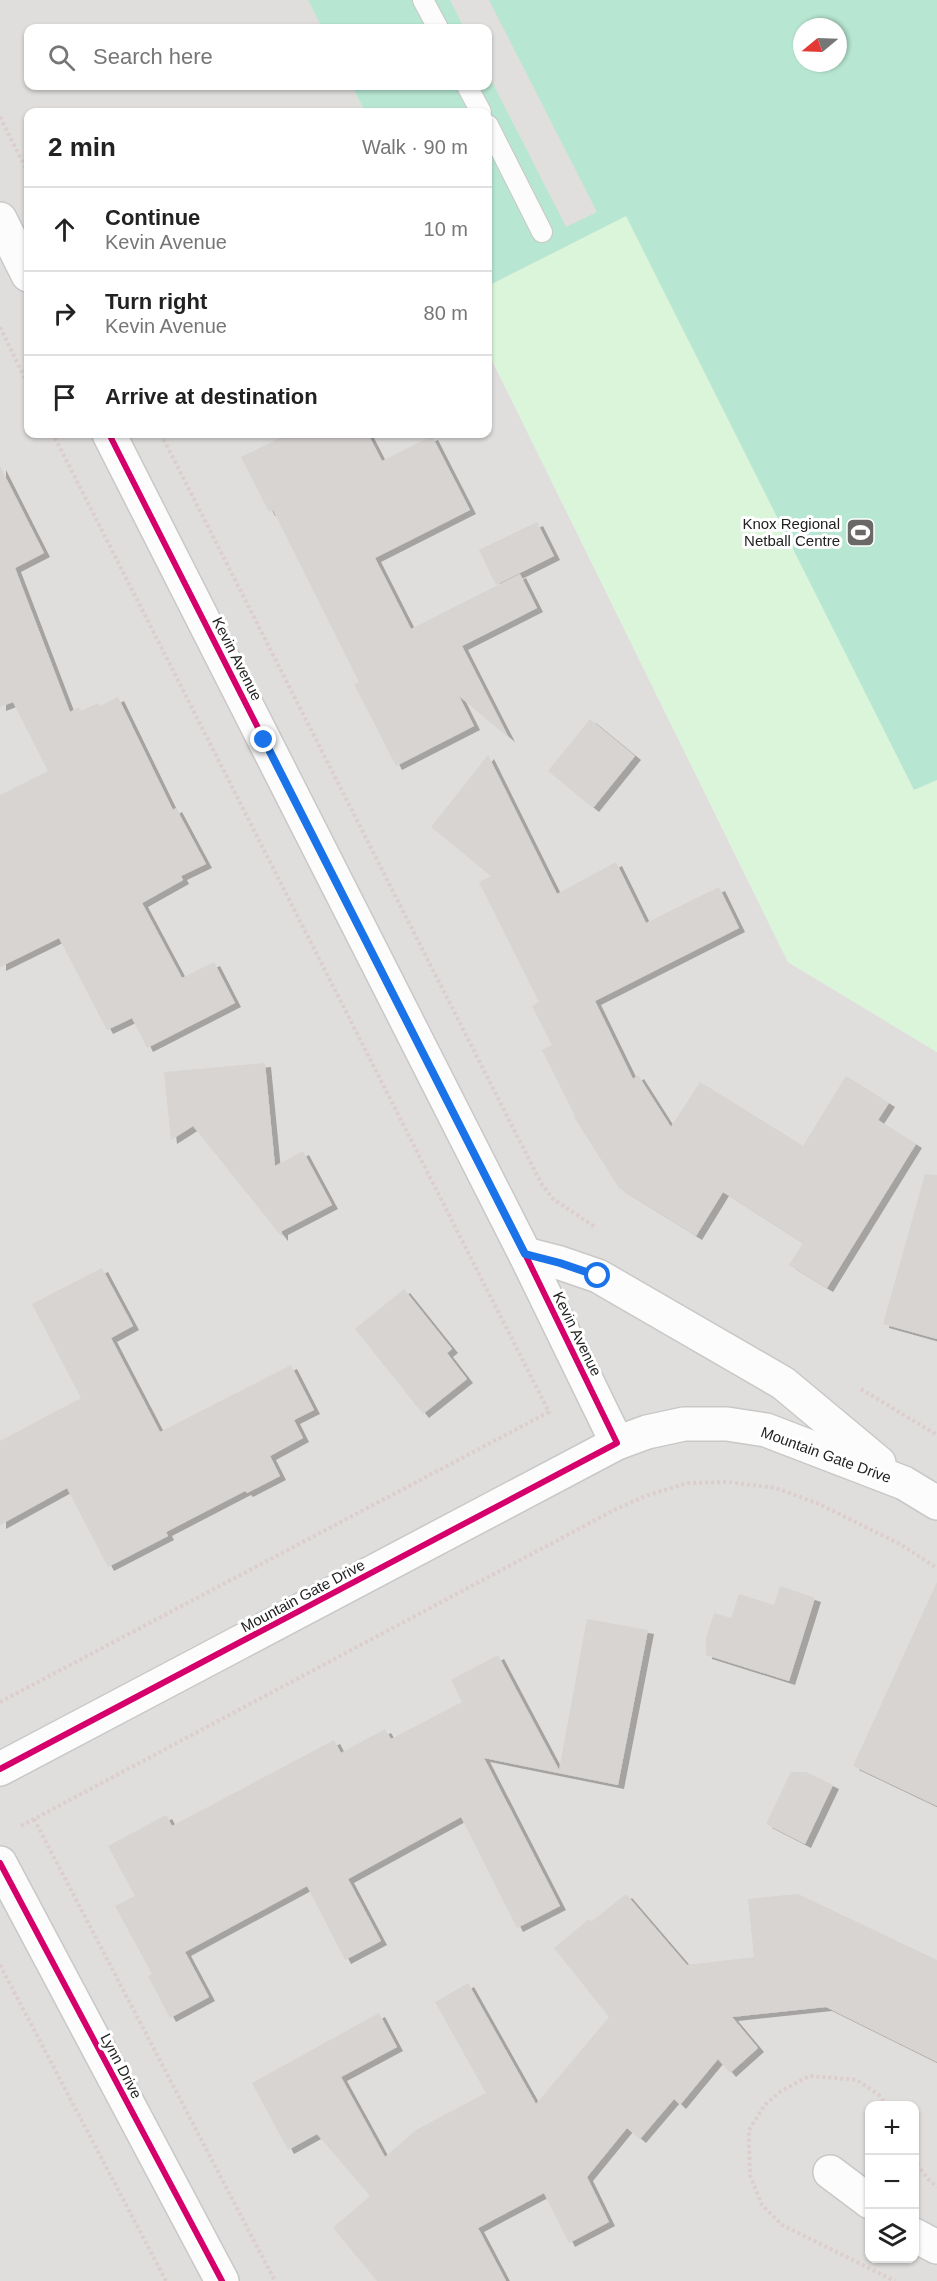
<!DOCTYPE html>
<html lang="en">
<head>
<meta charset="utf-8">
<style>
  body { margin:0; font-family:Arial,sans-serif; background:#f6f6f6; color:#222 }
  .controls { position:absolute; right:18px; bottom:18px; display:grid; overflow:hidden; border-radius:12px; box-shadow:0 2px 4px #0004 }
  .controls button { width:54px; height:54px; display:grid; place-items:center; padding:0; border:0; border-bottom:2px solid #e0e0e0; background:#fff; color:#222; font:30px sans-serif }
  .compass { position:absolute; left:793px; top:18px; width:54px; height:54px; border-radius:50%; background:#fff; box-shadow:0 2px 4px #0004; rotate:251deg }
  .stop { position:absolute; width:18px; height:18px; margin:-14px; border:4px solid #1a73e8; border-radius:50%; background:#fff }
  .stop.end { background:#1a73e8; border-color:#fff; box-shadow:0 2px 6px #0008 }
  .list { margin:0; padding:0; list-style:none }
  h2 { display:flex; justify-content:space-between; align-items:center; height:78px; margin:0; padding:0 24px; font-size:26px }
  h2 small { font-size:20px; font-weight:400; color:#767676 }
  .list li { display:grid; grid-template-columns:39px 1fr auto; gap:18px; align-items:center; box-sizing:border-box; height:84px; padding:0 24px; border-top:2px solid #e0e0e0 }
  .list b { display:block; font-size:22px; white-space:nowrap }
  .list p { margin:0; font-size:20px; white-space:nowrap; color:#767676 }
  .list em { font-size:20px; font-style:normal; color:#767676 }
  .icon { flex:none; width:33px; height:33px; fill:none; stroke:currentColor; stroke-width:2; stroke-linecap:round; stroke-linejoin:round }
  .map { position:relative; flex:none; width:937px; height:2281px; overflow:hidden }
  .search { position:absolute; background:#fff; box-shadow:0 2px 4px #0004; left:24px; top:24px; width:468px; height:66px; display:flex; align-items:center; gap:15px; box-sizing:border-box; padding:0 21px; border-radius:12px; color:#767676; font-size:22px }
  .panel { position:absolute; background:#fff; box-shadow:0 2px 4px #0004; left:24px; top:108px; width:468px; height:330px; border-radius:12px }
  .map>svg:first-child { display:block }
  .residential { fill:#dfdedc; fill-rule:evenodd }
  .park { fill:#daf5da }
  .pitch { fill:#b7e6d2; fill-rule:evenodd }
  .parking { fill:#e0dfde }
  .building { fill:#d7d4d2; filter:url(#shadow) }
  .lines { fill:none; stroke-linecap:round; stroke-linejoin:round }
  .lane-casing { stroke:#c9c8c7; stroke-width:22 }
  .street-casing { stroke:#c9c8c7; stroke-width:36 }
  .path { stroke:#dccecd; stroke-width:4; stroke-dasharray:3 3; stroke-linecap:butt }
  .lane { stroke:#fdfcfc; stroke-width:20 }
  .street { stroke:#fdfcfc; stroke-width:33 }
  .cycleway-casing { stroke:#fff; stroke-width:10 }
  .cycleway { stroke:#d6006c; stroke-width:6 }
  .route { stroke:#1a73e8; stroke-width:8 }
  .labels { text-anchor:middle; stroke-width:6; stroke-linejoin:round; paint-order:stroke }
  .poi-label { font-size:15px; fill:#222; stroke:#fff; text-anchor:end }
  .street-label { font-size:15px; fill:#222; stroke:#fff }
</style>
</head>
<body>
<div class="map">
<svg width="937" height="2281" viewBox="0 0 937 2281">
  <defs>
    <filter id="shadow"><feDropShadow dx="6" dy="4" stdDeviation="0" flood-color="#0004"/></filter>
  </defs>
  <rect width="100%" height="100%" fill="#f0eeeb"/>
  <path class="residential" d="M0 0H308L322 28H28V86H352L365 112H28V434H488V352L788 962 937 1052V2281H0ZM870 2106H914V2258H870Z"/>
  <path class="park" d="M626 215 914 790 937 780V1052L788 962 488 352V286Z"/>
  <path class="pitch" d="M308 0H937V780L914 790 626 216 488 286V112H365L352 86H488V28H322ZM802 27H838V63H802Z"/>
  <path class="parking" d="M450 0H489L597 212 566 227 488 74V28H464Z"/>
  <g class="building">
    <path d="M288 434H368L382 461 432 436 470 510 375 558 411 629 520 574 537 608 462 646 509 738 459 696 474 726 396 766 354 684 359 682 273 510 269 512 241 457Z"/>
    <path d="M0 466 44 553 15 568 70 712 79 707 81 711 98 703 100 706 118 697 173 810 176 808 206 864 181 876 183 880 142 903 182 978 214 962 235 1003 147 1048 132 1018 107 1030 59 938 0 967V795L48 771 13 702 0 707Z"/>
    <path d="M537 522 554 556 496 585 479 550Z"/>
    <path d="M590 719 635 756 593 808 548 771Z"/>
    <path d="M488 755 557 894 616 862 646 923 719 887 739 928 595 1001 633 1079 638 1075 671 1127 700 1082 803 1146 846 1076 889 1103 878 1120 916 1144 827 1288 789 1265 803 1243 723 1192 696 1236 619 1188 574 1117 575 1116 542 1050 552 1045 532 1006 539 1002 479 882 491 876 431 827Z"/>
    <path d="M265 1063 275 1166 303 1151 332 1205 282 1231V1237L193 1126 171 1140 164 1072Z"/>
    <path d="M925 1174 937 1175V1339L883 1324Z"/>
    <path d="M102 1268 133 1326 111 1338 160 1432 291 1365 314 1410 294 1420 303 1438 270 1456 280 1476 247 1493 245 1491 166 1532 168 1536 108 1567 67 1488 0 1525V1441L81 1398 32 1304Z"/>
    <path d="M404 1289 452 1349 447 1353 467 1379 423 1414 355 1329Z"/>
    <path d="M937 1582V1806L853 1766Z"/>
    <path d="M780 1586 815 1598 789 1681 706 1655V1639L714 1613 731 1618 739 1594 774 1605Z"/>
    <path d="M587 1619 648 1630 618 1785 484 1758 560 1906 517 1928 461 1817 348 1879 381 1941 345 1960 307 1886 185 1952 209 1997 170 2018 148 1976 152 1974 115 1906 135 1896 108 1846 166 1815 172 1826 334 1740 341 1753 385 1729 391 1739 462 1702 451 1680 498 1655 559 1770Z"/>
    <path d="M791 1772H806L833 1785 805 1844 766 1824Z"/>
    <path d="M626 1894 687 1965 754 1957 748 1899 798 1894 937 1960V2062L826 2007 732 2017 758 2048 730 2073 718 2059 680 2105 674 2099 640 2139 627 2128 587 2177 609 2222 569 2243 544 2193 478 2228 506 2281H377L333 2228 370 2196 317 2134 288 2150 252 2083 379 2013 397 2047 341 2077 385 2157 416 2130 486 2093 435 2002 468 1983 536 2104 609 2017 554 1948 589 1919 591 1922Z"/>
  </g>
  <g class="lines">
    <defs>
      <g id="lane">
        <path d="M423 0 438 28"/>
        <path d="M467 86 481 112"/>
        <path d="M488 125 542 232"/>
      </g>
      <g id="street">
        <path d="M0 219 28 275"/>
        <path d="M109 434 525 1254 617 1443"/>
        <path d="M525 1254 560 1263 598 1276 783 1383 879 1463"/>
        <path d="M0 1769 617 1443 647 1432 684 1424H727L766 1430 904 1483 937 1503"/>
        <path d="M0 1863 222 2281"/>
        <path d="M830 2172 870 2202"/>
        <path d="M914 2235 937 2247"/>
      </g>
    </defs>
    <use href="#lane" class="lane-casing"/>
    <use href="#street" class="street-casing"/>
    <g class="path">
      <path d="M0 117 28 173"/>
      <path d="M0 327 28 385"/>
      <path d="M161 434 541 1183 553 1199 595 1227"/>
      <path d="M861 1389 937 1435"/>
      <path d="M0 1702 549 1412 53 434"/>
      <path d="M34 1819 275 2281"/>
      <path d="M21 1826 616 1509 648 1495 688 1483 728 1482 776 1488 819 1504 900 1544 937 1568"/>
      <path d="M0 1965 166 2281"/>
      <path d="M887 2106 879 2095 857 2080 809 2076 781 2091 764 2106 749 2130V2145L750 2175 762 2205 782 2225 895 2281"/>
      <path d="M914 2159 928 2179 937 2187"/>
    </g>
    <use href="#lane" class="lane"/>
    <use href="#street" class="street"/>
    <defs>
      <g id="cycleway">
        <path d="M0 1769 617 1443 525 1254 109 434"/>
        <path d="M0 1863 222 2281"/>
      </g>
    </defs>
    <use href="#cycleway" class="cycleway-casing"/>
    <use href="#cycleway" class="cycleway"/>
  </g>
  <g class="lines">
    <path class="route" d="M264 740 525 1254 560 1263 598 1276"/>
  </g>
  <defs>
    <symbol id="stadium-square" viewBox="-11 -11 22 22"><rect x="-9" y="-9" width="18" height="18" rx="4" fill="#6a6968" stroke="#fff"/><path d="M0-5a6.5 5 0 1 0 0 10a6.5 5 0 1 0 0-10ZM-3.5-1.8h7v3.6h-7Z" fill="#fff"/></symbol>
  </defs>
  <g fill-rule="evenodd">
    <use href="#stadium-square" x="844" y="516" width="33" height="33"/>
  </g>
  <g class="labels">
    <g class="poi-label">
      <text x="840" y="529">Knox Regional<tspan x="840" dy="17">Netball Centre</tspan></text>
    </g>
    <g class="street-label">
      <text transform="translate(237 659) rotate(63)" y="5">Kevin Avenue</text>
      <text transform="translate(577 1334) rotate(64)" y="5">Kevin Avenue</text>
      <text transform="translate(826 1455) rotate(20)" y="5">Mountain Gate Drive</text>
      <text transform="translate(303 1596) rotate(-28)" y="5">Mountain Gate Drive</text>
      <text transform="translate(121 2066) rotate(62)" y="5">Lynn Drive</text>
    </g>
  </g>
</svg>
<div class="controls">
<button>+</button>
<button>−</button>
<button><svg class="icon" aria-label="layers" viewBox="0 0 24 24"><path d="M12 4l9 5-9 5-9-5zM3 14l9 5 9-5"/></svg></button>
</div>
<svg class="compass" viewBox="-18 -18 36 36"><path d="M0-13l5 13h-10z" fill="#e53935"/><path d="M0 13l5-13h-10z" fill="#767676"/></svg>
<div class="stop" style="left:598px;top:1276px"></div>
<div class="stop end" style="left:264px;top:740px"></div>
<div class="search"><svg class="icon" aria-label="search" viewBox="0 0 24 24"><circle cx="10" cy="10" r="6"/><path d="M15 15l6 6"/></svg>Search here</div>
<section class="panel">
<h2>2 min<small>Walk · 90 m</small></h2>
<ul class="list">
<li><svg class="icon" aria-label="ahead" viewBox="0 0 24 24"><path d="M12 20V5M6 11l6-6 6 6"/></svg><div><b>Continue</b><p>Kevin Avenue</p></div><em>10 m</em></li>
<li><svg class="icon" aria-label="right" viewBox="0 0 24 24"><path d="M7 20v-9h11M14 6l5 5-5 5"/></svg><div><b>Turn right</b><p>Kevin Avenue</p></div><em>80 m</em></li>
<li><svg class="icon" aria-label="arrive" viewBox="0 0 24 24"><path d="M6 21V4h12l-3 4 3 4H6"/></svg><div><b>Arrive at destination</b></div></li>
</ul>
</section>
</div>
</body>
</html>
